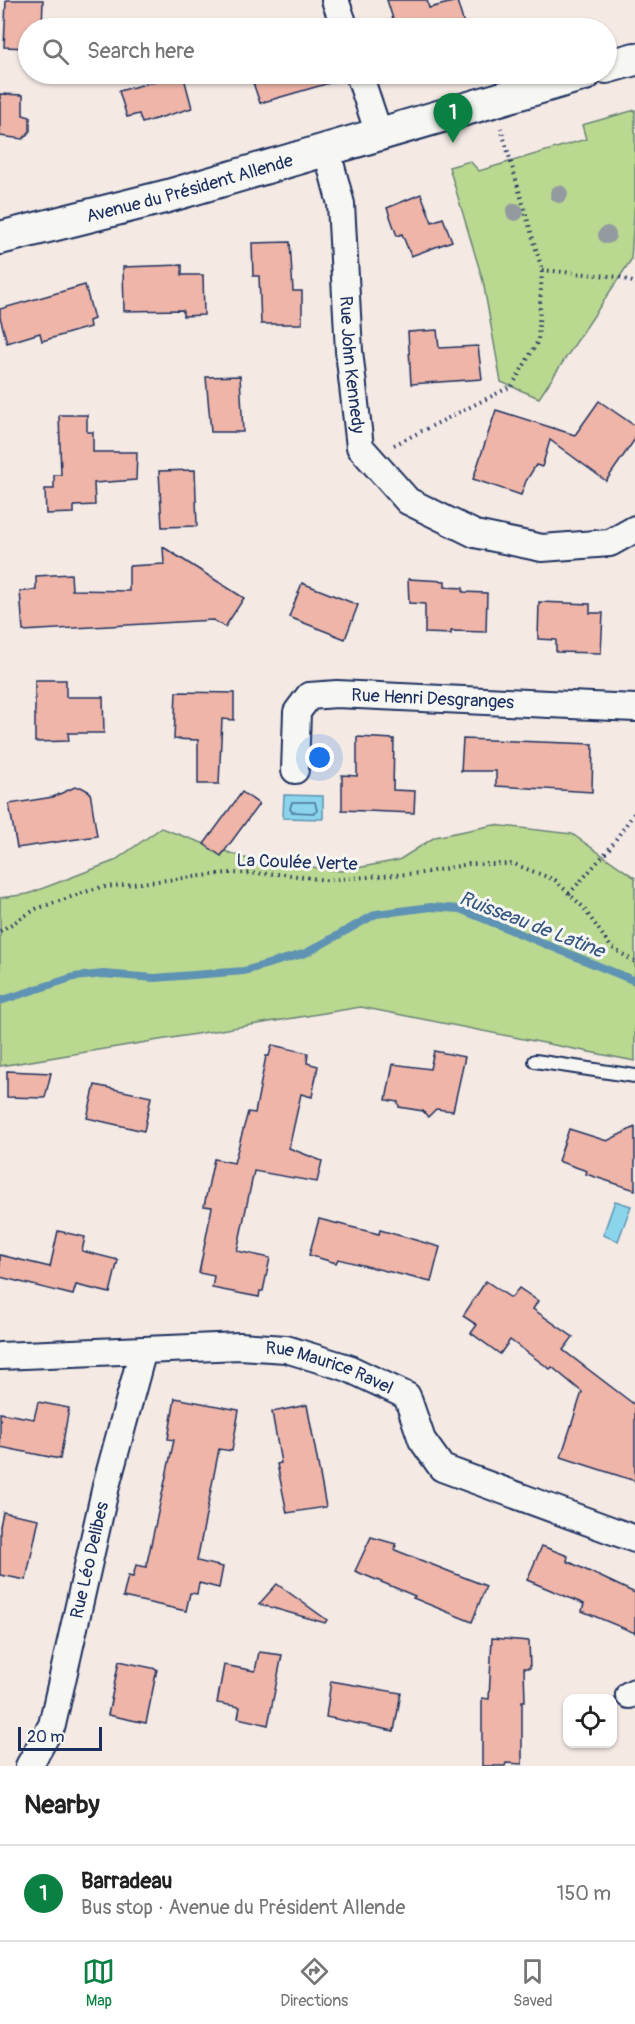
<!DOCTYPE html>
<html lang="en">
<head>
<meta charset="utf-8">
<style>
  body { margin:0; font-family:Pangolin,sans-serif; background:#f2f2f2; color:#222 }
  .controls { position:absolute; right:18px; bottom:18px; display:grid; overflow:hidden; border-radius:12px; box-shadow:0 2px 4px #0004 }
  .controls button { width:54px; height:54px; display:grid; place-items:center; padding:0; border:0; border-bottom:2px solid #e0e0e0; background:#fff; color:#222; font:30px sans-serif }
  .scale { position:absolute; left:18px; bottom:15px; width:84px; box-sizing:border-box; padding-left:6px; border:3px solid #1b2f5e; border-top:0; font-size:16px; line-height:21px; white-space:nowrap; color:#1b2f5e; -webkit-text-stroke:4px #f6f6f2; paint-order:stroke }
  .you { position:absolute; left:320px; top:758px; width:21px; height:21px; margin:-15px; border:4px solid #fff; border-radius:50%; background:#1a73e8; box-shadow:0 0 0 9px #1a73e833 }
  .badge { display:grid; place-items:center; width:39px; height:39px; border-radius:50%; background:#0b8043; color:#fff; font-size:20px; font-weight:700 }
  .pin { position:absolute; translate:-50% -50px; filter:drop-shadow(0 2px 3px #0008) }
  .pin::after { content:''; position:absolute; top:32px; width:21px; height:18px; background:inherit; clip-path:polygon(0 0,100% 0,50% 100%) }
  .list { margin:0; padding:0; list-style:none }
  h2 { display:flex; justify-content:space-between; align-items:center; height:78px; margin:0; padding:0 24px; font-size:26px }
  h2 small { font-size:20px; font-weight:400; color:#767676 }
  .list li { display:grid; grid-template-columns:39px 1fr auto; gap:18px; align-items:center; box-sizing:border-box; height:96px; padding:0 24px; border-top:2px solid #e0e0e0 }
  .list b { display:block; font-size:22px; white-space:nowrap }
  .list p { margin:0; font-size:20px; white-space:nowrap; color:#767676 }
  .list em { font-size:20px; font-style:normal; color:#767676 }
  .icon { flex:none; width:33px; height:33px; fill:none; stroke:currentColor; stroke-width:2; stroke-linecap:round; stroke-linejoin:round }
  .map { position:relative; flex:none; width:635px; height:1766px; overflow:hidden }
  .search { position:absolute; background:#fff; box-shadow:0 2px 4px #0004; left:18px; right:18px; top:18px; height:66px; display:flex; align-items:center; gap:15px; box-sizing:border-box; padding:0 21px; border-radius:33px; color:#767676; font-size:22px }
  .sheet { height:174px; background:#fff }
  nav { display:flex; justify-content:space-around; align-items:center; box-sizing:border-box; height:84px; border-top:2px solid #e0e0e0; background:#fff; font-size:16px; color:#767676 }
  nav a { display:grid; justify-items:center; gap:3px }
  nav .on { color:#0b8043 }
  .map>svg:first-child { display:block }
  .green { fill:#bad890; stroke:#6a8477; stroke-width:1.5 }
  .water { fill:#8bd5ec; stroke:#5e93b3; stroke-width:1.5 }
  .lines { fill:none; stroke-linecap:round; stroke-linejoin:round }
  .shore { stroke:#487197; stroke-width:1.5 }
  .stream { stroke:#5e93b3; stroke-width:8 }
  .building { fill:#eeb5a8; stroke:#1b2f5e; stroke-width:1.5 }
  .service-casing { stroke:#1b2f5e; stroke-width:16 }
  .minor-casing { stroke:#1b2f5e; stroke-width:30 }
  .tertiary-casing { stroke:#1b2f5e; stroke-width:36 }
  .path { stroke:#1b2f5e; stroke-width:4; stroke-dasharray:1.5 4.5; stroke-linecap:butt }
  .service { stroke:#f6f6f2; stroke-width:12 }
  .minor { stroke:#f6f6f2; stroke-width:26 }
  .tertiary { stroke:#f6f6f2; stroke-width:32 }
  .tree { fill:#939aa0 }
  .labels { text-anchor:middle; stroke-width:6; stroke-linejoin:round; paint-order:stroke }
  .street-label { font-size:18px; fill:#1b2f5e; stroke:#f6f6f2 }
  .water-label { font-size:20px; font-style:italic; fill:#375882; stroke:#f6f6f2 }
</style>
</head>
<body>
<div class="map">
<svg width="635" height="1766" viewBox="0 0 635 1766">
  <rect width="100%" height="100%" fill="#f4e9e3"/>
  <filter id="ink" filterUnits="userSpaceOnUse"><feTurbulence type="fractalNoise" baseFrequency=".0167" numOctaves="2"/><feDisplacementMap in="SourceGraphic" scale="12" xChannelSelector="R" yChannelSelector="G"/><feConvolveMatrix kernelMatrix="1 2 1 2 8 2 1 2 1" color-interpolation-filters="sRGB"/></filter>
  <g filter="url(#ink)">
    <g class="green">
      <path d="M635 110V200L631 260 539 398 501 382 483 281 449 167 470 161 479 171 586 139 582 125Z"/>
      <path d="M494 825 572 834 635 878V1061L361 1007 0 1066V898L28 894 114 861 161 828 244 858 341 871 399 860 435 837Z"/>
    </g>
    <g class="water">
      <path d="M284 795 323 796V819L283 818Z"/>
      <path d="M615 1201 631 1206 618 1241 603 1235Z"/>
    </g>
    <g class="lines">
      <path class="shore" d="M292 802H315L317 811 314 813 292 812 290 809Z"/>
      <path class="stream" d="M0 1001 74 977 103 974 155 978 244 971 306 953 376 914 431 907 460 909 635 981"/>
    </g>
    <g class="building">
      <path d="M6 0H43L42 28H28V48L4 47Z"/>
      <path d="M387 0H427L429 8 457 1 464 24 449 28H382L381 23 393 19Z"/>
      <path d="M183 74 192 108 142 123 139 114 127 117 119 91Z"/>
      <path d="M250 74H339L340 80 260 103Z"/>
      <path d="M0 94 23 95V115L30 117V131L23 139 0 136Z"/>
      <path d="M421 194 432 222 443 218 452 241 411 256 402 234 397 236 387 208Z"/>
      <path d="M290 242 293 291H302V324H261L259 276H253L252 243Z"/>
      <path d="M182 265V275H203L204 315 183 316V310L124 311 123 267Z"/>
      <path d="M85 285 94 319 89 321 90 327 42 341 40 333 7 343 0 317V309Z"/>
      <path d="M437 330 439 348 478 346 482 379 411 384 408 332Z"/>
      <path d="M240 376 243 432H211L206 377Z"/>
      <path d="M599 401 635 426V439L606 481 550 440 542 467 536 465 526 481 521 495 473 479 496 410 575 435Z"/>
      <path d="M59 415H87V432H93V452H137L136 480 94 483 95 505 74 506V513L46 514 45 489H54V475H61Z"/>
      <path d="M195 470 197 526 162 527 159 471Z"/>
      <path d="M163 547 244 598 225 627 213 620 23 631 20 591 36 590V576L71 574 72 590 129 591V566L164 564Z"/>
      <path d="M408 579 445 581V587L463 588V592L487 593 486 632 451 631V634L425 633V604L409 603Z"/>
      <path d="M302 583 358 605 345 639 289 617Z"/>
      <path d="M539 602 590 604V613H603L601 653 556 652V640L538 639Z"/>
      <path d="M35 680H66V697H103L104 733H68L69 741 35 742Z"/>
      <path d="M176 692 234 693V720L222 719 219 784H198V740L174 739Z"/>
      <path d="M357 737 394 739 393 790 415 791 414 813 342 810V775L357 776Z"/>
      <path d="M463 739 593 744 592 792 496 786V771H461Z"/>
      <path d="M75 787H81L90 792 97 836 17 848 9 804 53 797Z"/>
      <path d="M242 792 259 804 221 856 204 844Z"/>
      <path d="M272 1045 308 1053 307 1063 318 1066 312 1097 301 1094 289 1148 322 1161 317 1182 254 1171 237 1251 270 1258 263 1291H260L259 1297 212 1288 214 1276 199 1273 212 1207 204 1206 214 1159 234 1163 248 1112 255 1113 266 1056H269Z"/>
      <path d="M434 1051 465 1057 453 1111 436 1109 428 1117 423 1111 399 1107 398 1102 386 1100 393 1064 430 1069Z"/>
      <path d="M7 1071 51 1073 45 1098 7 1097Z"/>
      <path d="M95 1085 151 1097 144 1131 87 1118Z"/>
      <path d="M635 1127V1190L586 1174 587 1171 558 1161 569 1129 607 1141Z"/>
      <path d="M319 1219 379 1234 380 1230 440 1247 431 1282 338 1259 336 1263 309 1255Z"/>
      <path d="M58 1231 85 1237 82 1251 118 1260 110 1293 76 1285 73 1295 0 1277V1255L50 1267Z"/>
      <path d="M486 1281 511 1298 519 1288 538 1301 533 1309 573 1337 563 1350 635 1405V1481L561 1457 582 1392 552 1367 550 1369 510 1340 500 1354 471 1333 477 1325 463 1316Z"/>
      <path d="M175 1398 239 1410 232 1451 219 1449 197 1561 223 1567 219 1588 199 1583 197 1594 190 1593 186 1611 123 1597 128 1576 133 1577 136 1565 146 1567 174 1440 168 1439Z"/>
      <path d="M38 1402 69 1408 60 1459 0 1447V1413L34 1419Z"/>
      <path d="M307 1405 326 1507 287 1513 277 1464 281 1463 272 1412Z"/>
      <path d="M3 1512 39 1519 26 1580 0 1575V1526Z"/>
      <path d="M371 1537 396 1544 395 1550 486 1586 472 1622 413 1598 415 1596 355 1571Z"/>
      <path d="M542 1546 568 1556 567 1561 635 1593V1633L582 1611 584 1604 527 1580Z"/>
      <path d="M277 1584 327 1620 325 1623 259 1604Z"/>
      <path d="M492 1638 529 1641 530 1668H524L525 1701H522V1764L506 1763 505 1766H482V1698L489 1699Z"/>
      <path d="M259 1652 282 1655 268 1725 238 1718 240 1707 217 1703 224 1665 255 1671Z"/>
      <path d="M119 1661 157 1669 146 1723 108 1715Z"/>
      <path d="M331 1681 401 1693 394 1731 326 1717Z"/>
    </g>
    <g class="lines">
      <defs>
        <path id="service" d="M535 1061 635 1076"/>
        <g id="minor">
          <path d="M335 0 345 28"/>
          <path d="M359 74 379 134"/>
          <path id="s1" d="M327 151 341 204 349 351 360 447 408 501 475 534 542 548 610 543 635 529"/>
          <path id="s2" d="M295 770 297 712 309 696 337 694 635 708"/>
          <path id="s3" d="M0 1356 240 1346 286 1349 348 1368 407 1396 422 1440 442 1468 635 1539"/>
          <path d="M629 1695 635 1692"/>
          <path id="s4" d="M29 1766 52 1725 106 1486 143 1350"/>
        </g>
        <g id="tertiary">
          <path d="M606 67 635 59"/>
          <path id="s5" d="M0 238 168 196 585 74"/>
        </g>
      </defs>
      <use href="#service" class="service-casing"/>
      <use href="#minor" class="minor-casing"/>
      <use href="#tertiary" class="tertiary-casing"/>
      <g class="path">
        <path d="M542 270 619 277 635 283"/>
        <path d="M394 445 512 386 538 341 542 270 501 128"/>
        <path d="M569 894 609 849 635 812"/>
        <path d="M0 931 36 909 97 888 228 873 283 874 326 880 422 873 469 864H514L555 880 583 907 611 947 635 962"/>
      </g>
      <use href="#service" class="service"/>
      <use href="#minor" class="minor"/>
      <use href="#tertiary" class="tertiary"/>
    </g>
    <g class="tree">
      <circle cx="559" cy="194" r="9"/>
      <circle cx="515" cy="212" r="9"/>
      <circle cx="607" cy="235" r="9"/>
    </g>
  </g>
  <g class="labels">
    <g class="street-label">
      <text dy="6" stroke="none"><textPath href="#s5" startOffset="196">Avenue du Président Allende</textPath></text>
      <text dy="6" stroke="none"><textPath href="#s1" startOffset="216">Rue John Kennedy</textPath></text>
      <text dy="6" stroke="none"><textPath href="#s2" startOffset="202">Rue Henri Desgranges</textPath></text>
      <text transform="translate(297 862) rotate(2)" y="6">La Coulée Verte</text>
      <text dy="6" stroke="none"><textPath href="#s3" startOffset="333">Rue Maurice Ravel</textPath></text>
      <text dy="6" stroke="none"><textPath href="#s4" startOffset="216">Rue Léo Delibes</textPath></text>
    </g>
    <g class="water-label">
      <text transform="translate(532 924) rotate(21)" y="7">Ruisseau de Latine</text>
    </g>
  </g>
</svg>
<div class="controls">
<button><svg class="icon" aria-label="locate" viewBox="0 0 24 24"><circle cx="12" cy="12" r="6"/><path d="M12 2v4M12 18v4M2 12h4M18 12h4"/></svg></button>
</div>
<div class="scale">20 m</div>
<div class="you"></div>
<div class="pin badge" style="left:453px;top:143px">1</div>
<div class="search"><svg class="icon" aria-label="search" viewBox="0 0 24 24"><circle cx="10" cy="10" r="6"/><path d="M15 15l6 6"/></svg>Search here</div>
</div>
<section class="sheet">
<h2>Nearby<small></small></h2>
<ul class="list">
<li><span class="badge">1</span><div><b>Barradeau</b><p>Bus stop · Avenue du Président Allende</p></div><em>150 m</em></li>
</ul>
</section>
<nav>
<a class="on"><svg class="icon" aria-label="map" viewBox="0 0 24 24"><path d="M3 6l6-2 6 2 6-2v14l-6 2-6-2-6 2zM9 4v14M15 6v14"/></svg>Map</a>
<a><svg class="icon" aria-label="directions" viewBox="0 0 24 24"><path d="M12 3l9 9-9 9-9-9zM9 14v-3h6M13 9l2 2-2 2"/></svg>Directions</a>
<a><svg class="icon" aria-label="saved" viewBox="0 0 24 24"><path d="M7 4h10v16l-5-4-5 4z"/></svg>Saved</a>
</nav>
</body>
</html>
